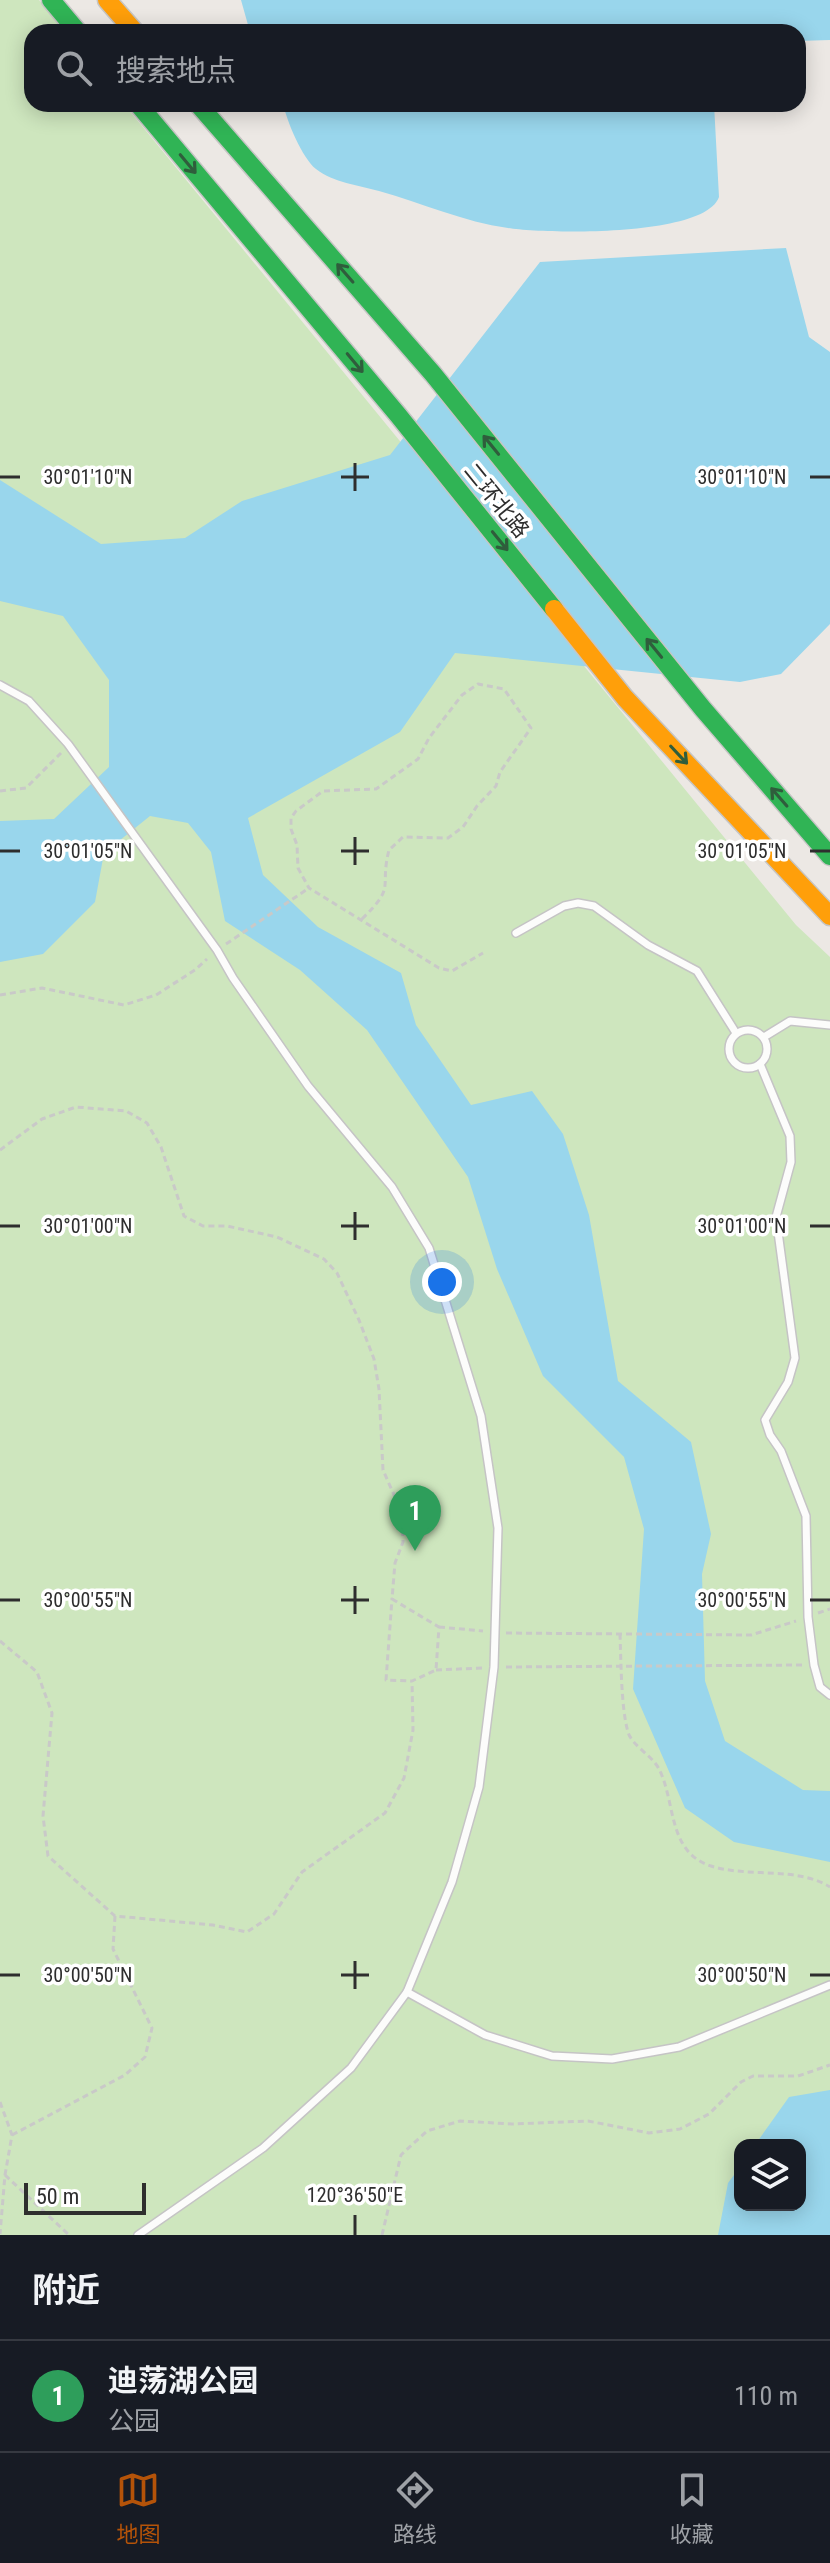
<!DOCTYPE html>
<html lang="zh">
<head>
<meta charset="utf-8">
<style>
  body { margin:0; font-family:"Roboto Condensed","Noto Sans SC",sans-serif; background:#20242c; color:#f1f3f6 }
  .controls { position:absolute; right:24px; bottom:24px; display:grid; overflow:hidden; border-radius:16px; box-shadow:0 4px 20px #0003 }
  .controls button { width:72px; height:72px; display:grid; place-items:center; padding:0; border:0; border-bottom:2px solid #363941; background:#171b24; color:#f1f3f6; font:40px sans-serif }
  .scale { position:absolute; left:24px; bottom:20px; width:122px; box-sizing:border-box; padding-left:8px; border:4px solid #2e2e2e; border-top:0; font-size:22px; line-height:28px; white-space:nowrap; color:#2e2e2e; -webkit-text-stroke:6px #fff; paint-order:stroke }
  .you { position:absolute; left:442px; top:1282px; width:28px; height:28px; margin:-20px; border:6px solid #fff; border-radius:50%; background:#1a73e8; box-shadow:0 0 0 12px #1a73e833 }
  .badge { display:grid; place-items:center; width:52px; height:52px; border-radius:50%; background:#b45309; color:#fff; font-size:26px; font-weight:700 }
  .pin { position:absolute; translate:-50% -66px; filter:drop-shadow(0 2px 4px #0008) }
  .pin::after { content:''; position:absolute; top:42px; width:28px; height:24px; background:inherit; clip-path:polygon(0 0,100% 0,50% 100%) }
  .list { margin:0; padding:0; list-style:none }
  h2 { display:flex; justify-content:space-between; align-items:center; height:104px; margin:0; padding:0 32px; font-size:34px }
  h2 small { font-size:26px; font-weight:400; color:#9ea1a6 }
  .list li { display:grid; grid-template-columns:52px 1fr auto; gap:24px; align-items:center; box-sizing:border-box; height:112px; padding:0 32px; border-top:2px solid #363941 }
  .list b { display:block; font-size:30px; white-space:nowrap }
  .list p { margin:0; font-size:26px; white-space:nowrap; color:#9ea1a6 }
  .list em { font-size:26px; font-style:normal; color:#9ea1a6 }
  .icon { flex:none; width:44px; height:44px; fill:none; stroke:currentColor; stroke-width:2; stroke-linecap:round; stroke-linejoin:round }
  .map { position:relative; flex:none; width:830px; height:2235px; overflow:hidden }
  .search { position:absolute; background:#171b24; box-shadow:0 4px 20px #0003; left:24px; right:24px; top:24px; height:88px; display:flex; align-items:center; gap:20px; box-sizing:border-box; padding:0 28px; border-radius:24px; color:#9ea1a6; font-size:30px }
  .sheet { height:216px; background:#171b24 }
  nav { display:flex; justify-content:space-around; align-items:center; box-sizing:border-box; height:112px; border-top:2px solid #363941; background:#171b24; font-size:22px; color:#9ea1a6 }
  nav a { display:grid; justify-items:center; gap:4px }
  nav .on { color:#b45309 }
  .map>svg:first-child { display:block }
  .green { fill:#cee6be; fill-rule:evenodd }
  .water { fill:#99d6ec }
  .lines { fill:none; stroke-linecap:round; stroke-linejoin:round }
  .lane-casing { stroke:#c5c4c5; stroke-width:10 }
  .fast-casing { stroke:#c6c5c4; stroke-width:21 }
  .slow-casing { stroke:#c6c5c4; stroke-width:21 }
  .path { stroke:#c9c9c8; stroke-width:3; stroke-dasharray:6 4; stroke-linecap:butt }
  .lane { stroke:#fcfcfb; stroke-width:7 }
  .fast { stroke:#30b455; stroke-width:18 }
  .slow { stroke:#ff9f0a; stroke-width:18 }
  .oneway { stroke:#2f5d3c }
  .ticks { fill:none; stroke:#2e2e2e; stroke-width:3 }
  .labels { text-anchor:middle; stroke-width:7; stroke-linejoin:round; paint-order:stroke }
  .street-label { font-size:22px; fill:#2e2e2e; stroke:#fff }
  .ticks-label { font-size:20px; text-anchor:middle; fill:#2e2e2e; stroke:#fff; stroke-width:7; stroke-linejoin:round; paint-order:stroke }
</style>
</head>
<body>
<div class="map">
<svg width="830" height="2235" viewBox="0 0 830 2235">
  <rect width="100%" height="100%" fill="#ece8e4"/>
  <path class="green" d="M0 0H39L65 32H32V104H124L796 925 830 957V2235H0ZM740 2145H800V2205H740Z"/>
  <g class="water">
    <path d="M241 0H830V40L798 41V32H250Z"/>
    <path d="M283 104H714L719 197C705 237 546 234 508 228 464 222 422 203 379 191 358 185 334 183 316 169 302 158 287 121 283 104Z"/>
    <path d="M786 248 809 337 830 352V624L781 674 740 682 455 653 400 732 248 818 263 875 318 927 401 973 416 1025 471 1105 532 1091 563 1134 589 1215 618 1381 691 1442 711 1534 702 1574 705 1681 725 1741 803 1790 830 1791V1862L734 1842 685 1808 633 1689 644 1529 624 1457 543 1376 497 1269 468 1177 367 1030 300 970 225 921 211 852 188 823 150 816 104 853 95 902 43 954 0 962V821L54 819 109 767V680L63 616 0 601V480L101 544 185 538 242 501 390 455 540 262Z"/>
    <path d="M830 2090V2235H718L728 2183 740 2167V2205H800V2145H755L789 2097Z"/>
  </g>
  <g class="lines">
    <defs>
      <g id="lane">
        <path d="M0 685 29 701 68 744 217 950 233 978 308 1086 392 1187 429 1248 481 1416 498 1528 494 1667 479 1787 452 1882 407 1992 351 2068 263 2148 138 2235"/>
        <path d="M516 933 564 906 578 903 594 906 648 945 697 971 736 1033"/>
        <circle cx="748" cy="1049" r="19"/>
        <path d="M764 1037 790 1021 830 1025"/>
        <path d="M760 1064 790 1136 791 1162 776 1217 795 1358 788 1382 765 1420 770 1435 781 1451 806 1516 808 1617 814 1665 820 1687 830 1695"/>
        <path d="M407 1992 485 2035 552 2056 612 2059 679 2047 830 1985"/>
      </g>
      <g id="fast">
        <path d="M51 0 78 32"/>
        <path d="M138 104 398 415 554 609"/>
        <path d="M198 104 433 374 703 709 830 856"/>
      </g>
      <g id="slow">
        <path d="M107 0 135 32"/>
        <path d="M554 609 625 698 830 916"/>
      </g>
    </defs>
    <use href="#lane" class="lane-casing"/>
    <use href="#fast" class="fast-casing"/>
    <use href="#slow" class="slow-casing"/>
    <g class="path">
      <path d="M0 791 26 788 61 753"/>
      <path d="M362 919C397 885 379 889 389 850L403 837 448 838 463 827 477 806 496 786 500 772 531 728 504 689 478 684 462 695 429 738 418 759 376 789 323 791 296 811 291 818V829L297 845 298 868 309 888 439 968 452 971 483 953"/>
      <path d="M226 944 309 888"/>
      <path d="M0 995 42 988 124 1005 156 995 195 970 207 959"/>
      <path d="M0 1150 42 1119 76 1107 126 1111 147 1123 161 1147 184 1216 203 1226H227L277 1237 324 1259 337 1273 359 1320 374 1359 379 1389 383 1470 402 1513 403 1542 395 1563 392 1599"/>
      <path d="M392 1599 439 1627 436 1670 412 1681 386 1680Z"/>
      <path d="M818 1613 830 1609"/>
      <path d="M439 1627 483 1631"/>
      <path d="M506 1633 751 1635 796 1621"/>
      <path d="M620 1634C621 1660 621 1708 628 1732 632 1746 652 1755 659 1769 676 1802 667 1852 711 1866 749 1878 796 1866 830 1887"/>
      <path d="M0 1641 37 1672 52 1713 43 1816 48 1856 115 1916 213 1925 247 1932 274 1914 302 1872 385 1813 404 1778 413 1730 412 1681"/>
      <path d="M506 1667 802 1665"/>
      <path d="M436 1670 482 1668"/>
      <path d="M0 2102 12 2135 5 2175 0 2234"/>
      <path d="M12 2135 125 2075 145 2057 152 2028 113 1949 115 1916"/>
      <path d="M5 2175 69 2235"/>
      <path d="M382 2235 401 2155 427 2131 460 2121 512 2124 588 2121 649 2133 680 2129 709 2114 741 2082 753 2076H798L830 2065"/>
    </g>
    <use href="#lane" class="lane"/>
    <use href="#fast" class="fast"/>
    <use href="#slow" class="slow"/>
  </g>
  <defs><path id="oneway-shaft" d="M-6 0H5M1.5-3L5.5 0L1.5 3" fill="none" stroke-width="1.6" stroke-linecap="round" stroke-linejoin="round" transform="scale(2)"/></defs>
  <g class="oneway">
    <use href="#oneway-shaft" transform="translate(188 164) rotate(50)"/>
    <use href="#oneway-shaft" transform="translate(345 273) rotate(-131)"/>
    <use href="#oneway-shaft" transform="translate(355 363) rotate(50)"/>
    <use href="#oneway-shaft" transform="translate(491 445) rotate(-129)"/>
    <use href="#oneway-shaft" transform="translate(500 541) rotate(51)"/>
    <use href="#oneway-shaft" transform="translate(654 648) rotate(-129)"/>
    <use href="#oneway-shaft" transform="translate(679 755) rotate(47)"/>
    <use href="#oneway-shaft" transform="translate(779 797) rotate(-131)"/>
  </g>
  <path class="ticks" d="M355 463V491M0 477H20M341 477H369M810 477H830M355 837V865M0 851H20M341 851H369M810 851H830M355 1212V1240M0 1226H20M341 1226H369M810 1226H830M355 1586V1614M0 1600H20M341 1600H369M810 1600H830M355 1961V1989M0 1975H20M341 1975H369M810 1975H830M355 2215V2235"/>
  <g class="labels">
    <g class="street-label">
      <text transform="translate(497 500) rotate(51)" y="8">二环北路</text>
    </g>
  </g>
  <g class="ticks-label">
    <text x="88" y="484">30°01'10"N</text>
    <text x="742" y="484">30°01'10"N</text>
    <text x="88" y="858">30°01'05"N</text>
    <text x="742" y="858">30°01'05"N</text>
    <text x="88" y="1233">30°01'00"N</text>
    <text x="742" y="1233">30°01'00"N</text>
    <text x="88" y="1607">30°00'55"N</text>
    <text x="742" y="1607">30°00'55"N</text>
    <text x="88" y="1982">30°00'50"N</text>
    <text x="742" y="1982">30°00'50"N</text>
    <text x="355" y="2202">120°36'50"E</text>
  </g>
</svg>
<div class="controls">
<button><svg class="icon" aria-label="layers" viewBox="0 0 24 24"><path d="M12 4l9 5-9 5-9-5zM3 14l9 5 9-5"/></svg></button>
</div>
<div class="scale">50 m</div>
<div class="you"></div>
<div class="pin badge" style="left:415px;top:1551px;background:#2e9e5b">1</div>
<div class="search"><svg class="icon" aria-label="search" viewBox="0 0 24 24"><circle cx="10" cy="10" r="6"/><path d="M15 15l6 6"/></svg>搜索地点</div>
</div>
<section class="sheet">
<h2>附近<small></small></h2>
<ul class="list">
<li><span class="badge" style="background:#2e9e5b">1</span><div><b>迪荡湖公园</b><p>公园</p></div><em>110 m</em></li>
</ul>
</section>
<nav>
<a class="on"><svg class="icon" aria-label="map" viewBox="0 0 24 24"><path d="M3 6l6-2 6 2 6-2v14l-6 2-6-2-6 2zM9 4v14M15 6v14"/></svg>地图</a>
<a><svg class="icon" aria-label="directions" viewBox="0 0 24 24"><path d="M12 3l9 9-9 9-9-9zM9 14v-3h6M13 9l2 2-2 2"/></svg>路线</a>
<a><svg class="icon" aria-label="saved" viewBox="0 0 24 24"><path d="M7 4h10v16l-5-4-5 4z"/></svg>收藏</a>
</nav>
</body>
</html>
